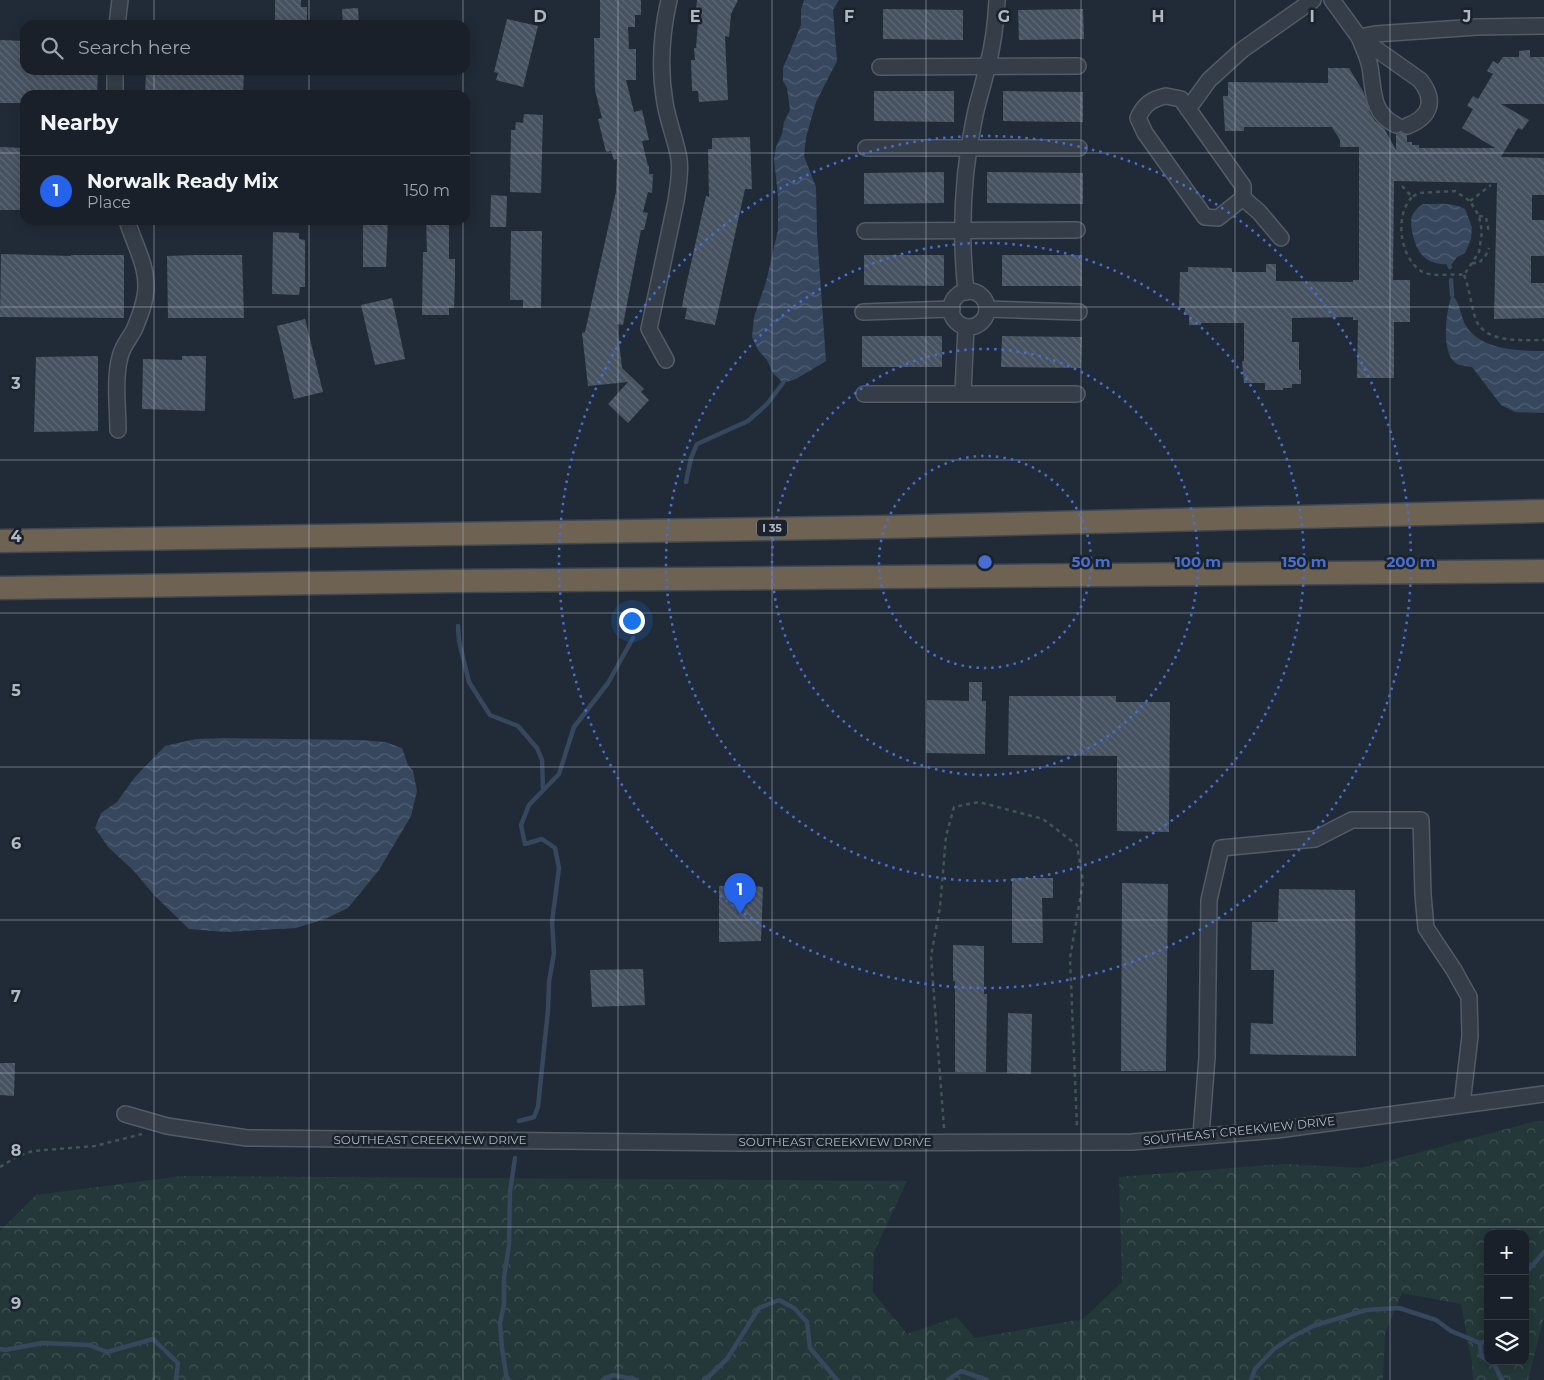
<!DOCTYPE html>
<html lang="en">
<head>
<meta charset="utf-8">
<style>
  body { margin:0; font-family:Montserrat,sans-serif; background:#262d35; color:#f1f3f6 }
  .controls { position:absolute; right:15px; bottom:15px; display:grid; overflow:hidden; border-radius:10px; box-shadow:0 2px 12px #0003 }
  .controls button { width:45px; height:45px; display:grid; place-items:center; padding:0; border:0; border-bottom:1px solid #373e46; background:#192029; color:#f1f3f6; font:25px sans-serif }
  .you { position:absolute; left:631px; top:620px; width:18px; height:18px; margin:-12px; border:4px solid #fff; border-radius:50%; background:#1a73e8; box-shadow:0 0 0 8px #1a73e833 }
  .badge { display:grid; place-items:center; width:32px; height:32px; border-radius:50%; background:#2563eb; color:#fff; font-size:16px; font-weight:700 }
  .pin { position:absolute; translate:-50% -41px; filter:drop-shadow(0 1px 2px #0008) }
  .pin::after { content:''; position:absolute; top:26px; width:18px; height:15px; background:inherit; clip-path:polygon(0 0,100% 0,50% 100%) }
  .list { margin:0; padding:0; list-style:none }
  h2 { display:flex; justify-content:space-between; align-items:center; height:65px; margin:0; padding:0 20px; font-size:21px }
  h2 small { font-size:16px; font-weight:400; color:#9fa3a8 }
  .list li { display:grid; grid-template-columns:32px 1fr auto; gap:15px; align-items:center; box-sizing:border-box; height:70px; padding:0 20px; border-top:1px solid #373e46 }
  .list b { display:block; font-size:19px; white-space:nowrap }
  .list p { margin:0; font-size:16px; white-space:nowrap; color:#9fa3a8 }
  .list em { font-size:16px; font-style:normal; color:#9fa3a8 }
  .icon { flex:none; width:28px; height:28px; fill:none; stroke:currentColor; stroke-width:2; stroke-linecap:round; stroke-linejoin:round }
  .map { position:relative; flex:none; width:1544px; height:1380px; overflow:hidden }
  .search { position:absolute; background:#192029; box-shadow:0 2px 12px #0003; left:20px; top:20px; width:450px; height:55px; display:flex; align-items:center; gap:12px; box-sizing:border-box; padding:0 18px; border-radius:15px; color:#9fa3a8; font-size:19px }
  .panel { position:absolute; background:#192029; box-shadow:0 2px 12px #0003; left:20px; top:90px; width:450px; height:135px; border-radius:15px }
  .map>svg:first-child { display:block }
  .forest { fill:url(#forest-crowns); fill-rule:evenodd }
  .water { fill:url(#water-waves) }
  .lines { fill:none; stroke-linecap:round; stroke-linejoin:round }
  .stream { stroke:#36475e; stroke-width:4.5 }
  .building { fill:url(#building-back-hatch) }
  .minor-casing { stroke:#525b66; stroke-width:18 }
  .highway-casing { stroke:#3f4853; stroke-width:25 }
  .path { stroke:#415456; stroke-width:2.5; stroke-dasharray:4 4; stroke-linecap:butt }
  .minor { stroke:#353d48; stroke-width:15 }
  .highway { stroke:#6e6352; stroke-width:22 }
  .grid { fill:none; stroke:#afb8c4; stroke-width:1; stroke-opacity:0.55 }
  .ring { fill:none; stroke:#496ed2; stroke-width:2.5; stroke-dasharray:2.5 5 }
  .labels { text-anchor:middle; stroke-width:5; stroke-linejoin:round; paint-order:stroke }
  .shield { fill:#1a222c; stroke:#828b96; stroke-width:1 }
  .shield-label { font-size:11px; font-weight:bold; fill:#afb8c4 }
  .street-label { font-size:12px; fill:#afb8c4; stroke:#1a222c }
  .grid-label { font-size:16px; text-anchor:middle; font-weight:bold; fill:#afb8c4; stroke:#1a222c; stroke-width:5; stroke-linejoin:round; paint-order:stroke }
  .centre { fill:#496ed2; stroke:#1a222c; stroke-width:2.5 }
  .ring-label { font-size:15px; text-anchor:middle; font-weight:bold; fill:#496ed2; stroke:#1a222c; stroke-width:5; stroke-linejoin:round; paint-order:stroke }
</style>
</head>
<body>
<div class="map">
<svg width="1544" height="1380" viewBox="0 0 1544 1380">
  <defs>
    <pattern id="forest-crowns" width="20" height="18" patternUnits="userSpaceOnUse" patternTransform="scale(1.25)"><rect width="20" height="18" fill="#243839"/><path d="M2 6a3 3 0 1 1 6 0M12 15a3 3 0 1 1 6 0" fill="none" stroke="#415354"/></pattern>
    <pattern id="water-waves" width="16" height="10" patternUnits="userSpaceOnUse" patternTransform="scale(1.25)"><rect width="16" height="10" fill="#36475e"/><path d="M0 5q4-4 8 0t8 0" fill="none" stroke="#515f73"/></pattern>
    <pattern id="building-back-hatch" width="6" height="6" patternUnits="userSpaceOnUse" patternTransform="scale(1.25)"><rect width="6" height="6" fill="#475261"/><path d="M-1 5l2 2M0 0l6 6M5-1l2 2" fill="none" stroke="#5f6976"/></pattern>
  </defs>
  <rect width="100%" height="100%" fill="#212b37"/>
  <path class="forest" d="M1536 1121H1544V1317L1528 1380H1473L1472 1363 1461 1304 1402 1293 1385 1333 1383 1380H0V1231L36 1195 182 1176 907 1181 874 1252 873 1292 907 1334 957 1317 975 1338 1083 1319 1122 1282 1119 1177 1283 1164 1361 1168ZM1488 1234H1525V1361H1488Z"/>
  <g class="water">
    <path d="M804 0H839L833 10 837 61 816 102 806 138 804 156 816 187 817 233 826 361 796 379 783 383 773 373 767 360 758 350 752 337 754 317 766 282 778 230V196L774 159 776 147 782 134 784 122 790 110 787 88 783 81V68L801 25V10Z"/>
    <path d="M1423 204C1437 204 1452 202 1465 209L1472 227 1471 239 1465 253 1457 257 1452 264C1442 265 1431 264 1423 256 1415 249 1409 226 1412 216 1414 211 1419 207 1423 204Z"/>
    <path d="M1452 295C1461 303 1460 316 1466 326 1481 350 1519 351 1544 351V413L1515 412 1501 405 1472 367C1468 366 1461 366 1457 364 1440 354 1446 310 1452 295Z"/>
    <path d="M223 738 362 740 385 742 402 748 408 765 413 771 417 791 411 816 379 870 348 908 325 919 296 928 225 932 189 929 154 895 133 870 108 847 95 828 101 813 117 802 135 777 165 746 196 739Z"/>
  </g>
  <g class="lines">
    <g class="stream">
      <path d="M1449 265 1450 267"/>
      <path d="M1451 280 1452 295"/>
      <path d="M686 482 691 458 697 444 748 421 767 404 783 383"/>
      <path d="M458 626 459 641 469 682 490 715 518 726 537 748 542 760 543 789"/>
      <path d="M519 1121 534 1117 538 1107 548 1010 549 982 554 953 552 922 559 868 555 848 542 839 525 844 521 825 529 805 559 774 574 727 608 683 633 638"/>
      <path d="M1525 1274 1544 1252"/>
      <path d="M1525 1293V1300"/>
      <path d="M1480 1343 1481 1356 1488 1361"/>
      <path d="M0 1349 5 1350 42 1343 89 1345 107 1352 153 1339 178 1363 176 1380"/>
      <path d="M1488 1361 1495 1366 1502 1380"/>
      <path d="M507 1380 502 1348 500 1323 504 1304V1278L509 1245 510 1192 515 1158"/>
      <path d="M603 1380 613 1375 637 1380"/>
      <path d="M705 1380 727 1359 759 1308 779 1300 794 1308 807 1322 810 1348 837 1380"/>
      <path d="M948 1380 961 1371 987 1380"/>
      <path d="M1251 1380 1255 1369 1274 1349 1292 1337 1313 1326 1366 1310 1399 1308 1436 1320 1451 1331 1480 1343 1488 1341"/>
    </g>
  </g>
  <g class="building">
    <path d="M275 0H301V7H307V25H275Z"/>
    <path d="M600 0H641V15H635V27H628L629 49H636V80H626L634 112 642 110 649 140 642 141 648 166H649V174H653L652 193 648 192 643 212 648 213 644 230H641L623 325 617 324 622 368 644 389 641 392 649 400 628 423 608 404 628 382 588 386 582 333 585 332 616 192 617 159 614 160 611 151 606 152 598 119 602 118 595 90 594 38H600Z"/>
    <path d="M697 0H738L731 14 729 37 725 36 728 100 699 102 698 91H692L691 60H695L694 48H696L698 22 695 21Z"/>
    <path d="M358 8 359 25H343L342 9Z"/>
    <path d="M883 9 963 10V40L883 39Z"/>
    <path d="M1083 9 1084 39 1019 40 1018 10Z"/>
    <path d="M507 19 538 26 523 87 496 80 498 73 494 72Z"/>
    <path d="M0 40 25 41V70H98L97 95H25V103H0Z"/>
    <path d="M1530 50V57H1544V104H1501L1529 120 1522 130 1518 128 1501 157 1544 158V195H1532V220H1544V256H1531V283H1544V318L1494 319 1497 183 1394 181 1393 280H1410V322H1394V378H1357L1358 320H1353V317L1292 318V342H1299V370H1301V384H1292V388H1283V390H1265V383H1244L1242 361H1244V323H1201V325H1189V315H1184L1185 308H1179L1180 272H1188V267L1232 268V272H1266V264H1276V281L1353 282V280H1359V147H1340V140L1332 127H1244V131H1225L1223 96H1228V82L1328 83V68H1349L1364 93 1370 113 1375 121 1384 128 1396 150V134L1401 133 1407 135V142H1412V145H1419V148H1495L1462 128 1473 109 1467 106 1473 96 1478 99 1493 74 1487 71 1493 61 1498 64 1503 57H1519V51Z"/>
    <path d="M146 70H244L243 95H145Z"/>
    <path d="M874 91H954V122L874 121Z"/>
    <path d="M1003 91 1083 92V122L1003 121Z"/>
    <path d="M524 114 543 115 541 193 510 192 511 130H515L516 122 523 123Z"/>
    <path d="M750 137 752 189H745L715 325 685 319 687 308 682 307 684 295 706 196 709 197 708 149H712V138Z"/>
    <path d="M0 147 25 148V210H0Z"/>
    <path d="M944 172V203L864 204V173Z"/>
    <path d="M987 172 1083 173V204L987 203Z"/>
    <path d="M491 195 507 196 506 227H490Z"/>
    <path d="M363 220H388L386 267H363Z"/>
    <path d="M426 220H449V259H455V277L454 308H449V315H422L423 252H427Z"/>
    <path d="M511 231H542L541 308H523V300H510Z"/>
    <path d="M273 232 299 233V239L305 240V287H300L299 295 272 294Z"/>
    <path d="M1 254 71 256V255H124V318L0 317Z"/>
    <path d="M194 255H242L244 318H168L167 256Z"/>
    <path d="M864 255H944V286L864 285Z"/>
    <rect x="1002" y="255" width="80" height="31"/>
    <path d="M392 298 405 359 375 365 361 305Z"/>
    <path d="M305 319 323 392 294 399 277 326Z"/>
    <rect x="862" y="336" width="80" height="31"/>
    <path d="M1002 336 1082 337 1081 368 1001 367Z"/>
    <path d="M98 356V431L34 432 36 357Z"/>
    <path d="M182 356H206L205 411 142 409 143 359 182 360Z"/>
    <path d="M969 682H982V701H986L985 754 926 753 927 700 969 701Z"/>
    <path d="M1009 696H1116V702H1170L1169 832 1117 831V756L1008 755Z"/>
    <path d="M1012 878H1053V898H1042L1043 943H1012Z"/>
    <path d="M1122 883 1168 884 1166 1071H1121Z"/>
    <path d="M741 885 763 887 761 941 719 942V886Z"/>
    <path d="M1279 889 1355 890 1356 1056 1250 1054 1251 1023 1273 1024 1274 970H1251L1252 922H1278Z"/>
    <path d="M953 945 984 946V994H987L986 1072H955V981H953Z"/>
    <path d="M643 969 645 1005 592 1007 590 970Z"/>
    <path d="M1008 1013 1032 1014 1031 1074 1007 1073Z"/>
    <path d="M0 1063H15L14 1096 0 1095Z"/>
  </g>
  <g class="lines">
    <defs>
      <g id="minor">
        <path d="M1332 0 1359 37 1375 34 1477 27 1544 26"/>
        <path d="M117 25 120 0"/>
        <path d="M880 67 1078 66"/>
        <path d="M115 95V70"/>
        <path d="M1166 96 1181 99 1243 186V198L1218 218 1205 217 1145 133 1138 118C1144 104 1152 99 1166 96Z"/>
        <path d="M1188 109 1209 80 1242 50 1313 0"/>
        <path d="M1396 125C1371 113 1374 91 1370 67 1368 57 1363 47 1359 37L1420 80C1436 100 1431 117 1407 126"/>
        <path d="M866 148H1079"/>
        <path d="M1243 198 1259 212 1281 238"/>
        <path d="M865 231 1077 230"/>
        <circle cx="969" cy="309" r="18"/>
        <path d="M966 292C960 234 962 177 974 120 977 103 983 86 987 68 993 46 996 23 997 0"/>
        <path d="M987 309 1079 312"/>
        <path d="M863 312 952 309"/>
        <path d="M666 360 649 329 676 201C678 187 681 173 679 159 676 140 668 122 665 103 659 68 661 35 669 0"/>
        <path d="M963 393 966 327"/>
        <path d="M864 394H1077"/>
        <path d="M118 430C118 408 114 379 120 357 122 347 129 339 134 330 140 316 146 301 146 286 146 262 133 242 127 220"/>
        <path d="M125 1114 167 1126 247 1138 745 1143 1132 1142 1277 1130 1544 1094"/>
        <path d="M1201 1135 1207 1057 1209 900 1221 848 1315 839 1352 820H1421L1423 895 1426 928 1454 970 1469 997 1470 1036 1462 1104"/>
      </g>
      <g id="highway">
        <path d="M0 541 884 527 1544 511"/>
        <path d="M0 588 453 581 1544 571"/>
      </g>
    </defs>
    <use href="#minor" class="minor-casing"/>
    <use href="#highway" class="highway-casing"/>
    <g class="path">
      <path d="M1402 186 1412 197 1419 193 1455 191 1470 201 1479 216 1482 232 1479 252 1464 275C1452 273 1432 278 1421 271 1400 257 1394 216 1412 197"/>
      <path d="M1470 201 1491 185"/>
      <path d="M1479 216 1486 217 1489 233"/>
      <path d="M1472 263H1479L1486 255 1489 248"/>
      <path d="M1464 275C1470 290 1471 306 1476 320 1486 344 1524 340 1544 340"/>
      <path d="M944 1128 931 956 940 907 946 836 954 807 979 802 1043 819 1077 845 1083 882 1070 958 1077 1128"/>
      <path d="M0 1167 18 1156 33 1151 95 1146 142 1134"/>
    </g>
    <use href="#minor" class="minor"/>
    <use href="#highway" class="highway"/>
  </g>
  <path class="grid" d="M154 0V25M309 0V25M463 0V25M618 0V1380M772 0V1380M926 0V1380M1081 0V1380M1235 0V1380M1390 0V1380M154 70V95M309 70V95M463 70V95M0 153H25M465 153H1544M154 220V1380M309 220V1380M463 220V1380M0 307H1544M0 460H1544M0 613H1544M0 767H1544M0 920H1544M0 1073H1544M0 1227H1544"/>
  <g class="ring">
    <circle cx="985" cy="562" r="106"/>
    <circle cx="985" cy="562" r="213"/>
    <circle cx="985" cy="562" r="319"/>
    <circle cx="985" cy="562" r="426"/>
  </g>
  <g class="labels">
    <rect class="shield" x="757" y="519.5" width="30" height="17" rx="4"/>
    <g class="shield-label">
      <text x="772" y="532">I 35</text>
    </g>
    <g class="street-label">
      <text transform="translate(1239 1131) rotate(-6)" y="4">SOUTHEAST CREEKVIEW DRIVE</text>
      <text x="430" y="1144">SOUTHEAST CREEKVIEW DRIVE</text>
      <text x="835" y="1146">SOUTHEAST CREEKVIEW DRIVE</text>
    </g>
  </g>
  <g class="grid-label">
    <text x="540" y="22">D</text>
    <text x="695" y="22">E</text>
    <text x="849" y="22">F</text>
    <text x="1004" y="22">G</text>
    <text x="1158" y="22">H</text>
    <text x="1312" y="22">I</text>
    <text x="1467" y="22">J</text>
    <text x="16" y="389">3</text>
    <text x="16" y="542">4</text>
    <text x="16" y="696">5</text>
    <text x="16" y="849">6</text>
    <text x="16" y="1002">7</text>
    <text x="16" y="1156">8</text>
    <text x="16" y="1309">9</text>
  </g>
  <circle cx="985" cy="562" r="8" class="centre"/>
  <g class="ring-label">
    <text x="1091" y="567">50 m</text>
    <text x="1198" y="567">100 m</text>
    <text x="1304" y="567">150 m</text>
    <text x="1411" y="567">200 m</text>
  </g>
</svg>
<div class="controls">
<button>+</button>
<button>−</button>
<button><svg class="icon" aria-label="layers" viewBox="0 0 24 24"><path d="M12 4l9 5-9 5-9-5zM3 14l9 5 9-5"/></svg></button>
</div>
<div class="you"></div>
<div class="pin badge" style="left:740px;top:914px">1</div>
<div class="search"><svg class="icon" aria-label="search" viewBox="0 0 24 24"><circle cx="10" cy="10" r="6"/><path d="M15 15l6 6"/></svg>Search here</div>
<section class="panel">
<h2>Nearby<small></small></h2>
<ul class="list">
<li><span class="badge">1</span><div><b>Norwalk Ready Mix</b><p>Place</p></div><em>150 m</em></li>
</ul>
</section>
</div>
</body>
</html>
